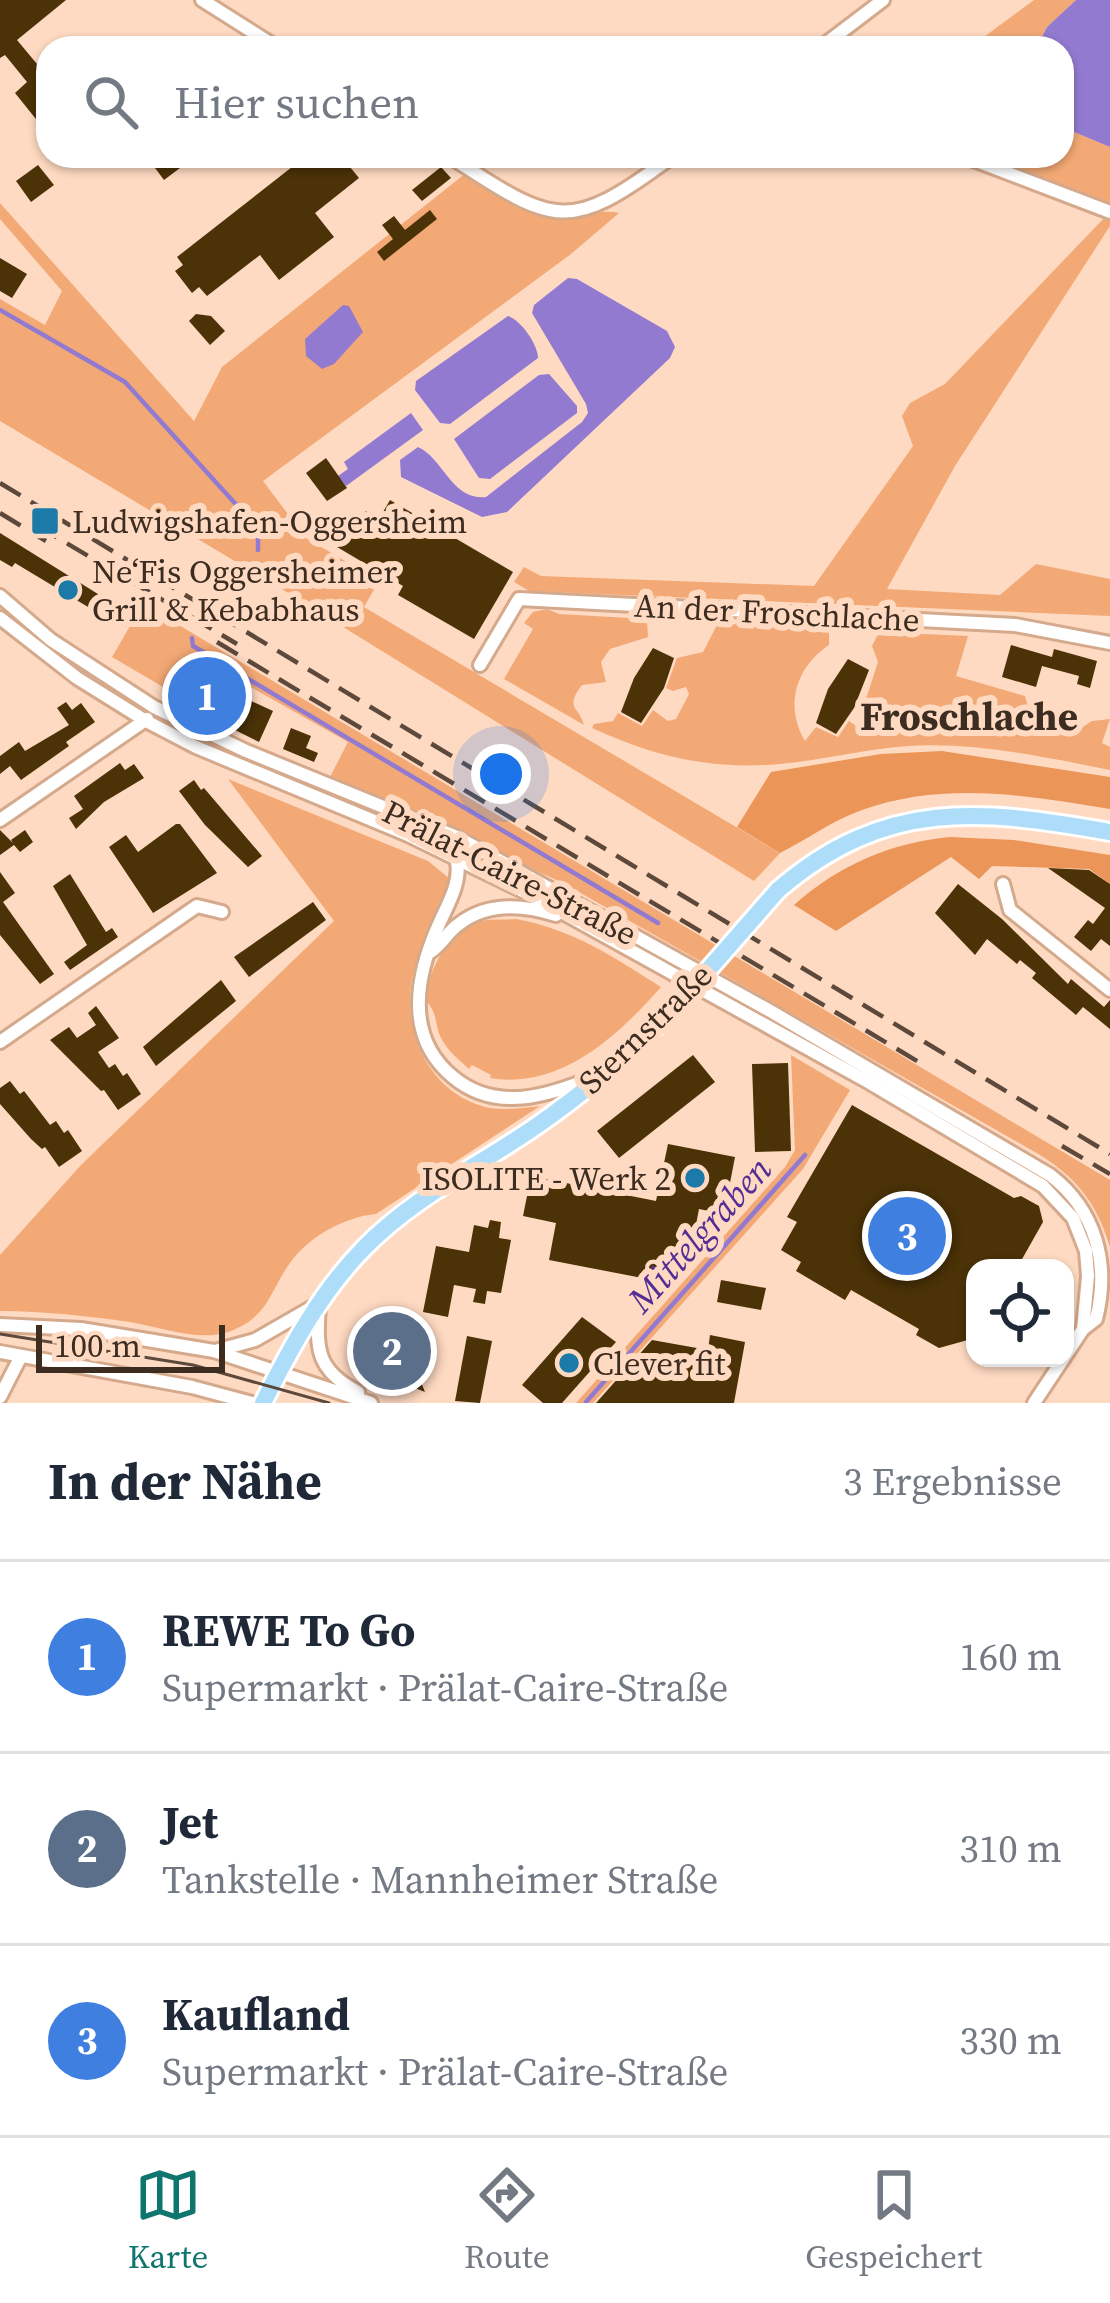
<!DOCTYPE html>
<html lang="de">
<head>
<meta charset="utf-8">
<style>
  body { margin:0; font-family:"Source Serif 4",serif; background:#f2f2f3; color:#1f2937 }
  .controls { position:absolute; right:36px; bottom:36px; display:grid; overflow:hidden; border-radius:24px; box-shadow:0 3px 9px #0004 }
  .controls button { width:108px; height:108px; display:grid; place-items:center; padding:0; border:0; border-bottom:3px solid #e0e1e3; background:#fff; color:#1f2937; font:60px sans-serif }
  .scale { position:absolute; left:36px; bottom:30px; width:189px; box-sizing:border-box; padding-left:12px; border:6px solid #3d2c20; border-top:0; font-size:33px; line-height:42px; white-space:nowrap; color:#3d2c20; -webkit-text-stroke:9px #ffdac2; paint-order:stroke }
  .you { position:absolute; left:501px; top:774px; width:42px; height:42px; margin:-30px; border:9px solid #fff; border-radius:50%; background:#1a73e8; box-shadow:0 0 0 18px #1a73e833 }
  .badge { display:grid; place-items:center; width:78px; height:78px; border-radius:50%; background:#0f766e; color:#fff; font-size:39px; font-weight:700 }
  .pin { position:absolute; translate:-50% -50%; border:6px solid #fff; box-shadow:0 3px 12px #0006 }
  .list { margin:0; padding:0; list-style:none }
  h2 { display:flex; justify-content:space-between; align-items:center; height:156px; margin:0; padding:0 48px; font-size:51px }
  h2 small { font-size:39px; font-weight:400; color:#747a83 }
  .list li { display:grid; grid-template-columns:78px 1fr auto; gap:36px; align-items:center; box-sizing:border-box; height:192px; padding:0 48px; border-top:3px solid #e0e1e3 }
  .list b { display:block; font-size:45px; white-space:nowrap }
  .list p { margin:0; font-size:39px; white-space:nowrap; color:#747a83 }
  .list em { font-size:39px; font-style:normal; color:#747a83 }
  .icon { flex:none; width:66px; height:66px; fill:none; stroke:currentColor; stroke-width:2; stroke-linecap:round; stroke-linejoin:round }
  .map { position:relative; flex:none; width:1110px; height:1403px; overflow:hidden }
  .search { position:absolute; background:#fff; box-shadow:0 3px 9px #0004; left:36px; right:36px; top:36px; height:132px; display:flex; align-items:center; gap:30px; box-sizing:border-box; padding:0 42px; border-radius:36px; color:#747a83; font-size:45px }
  .sheet { height:732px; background:#fff }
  nav { display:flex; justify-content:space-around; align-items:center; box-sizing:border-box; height:168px; border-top:3px solid #e0e1e3; background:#fff; font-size:33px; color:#747a83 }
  nav a { display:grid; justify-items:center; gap:6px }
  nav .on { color:#0f766e }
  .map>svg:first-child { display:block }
  .green { fill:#f3a975 }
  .forest { fill:#eb9658 }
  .water { fill:#937ad1 }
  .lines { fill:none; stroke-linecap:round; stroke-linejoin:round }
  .stream { stroke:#937ad1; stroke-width:4.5 }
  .building { fill:#4b3207 }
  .minor-casing { stroke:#d5a98b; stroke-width:18 }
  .major-casing { stroke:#fff; stroke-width:22 }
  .minor { stroke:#fff; stroke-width:12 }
  .major { stroke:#adddf9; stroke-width:16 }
  .tram { stroke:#5d493b; stroke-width:3 }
  .rail { stroke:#5d493b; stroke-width:4.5; stroke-dasharray:24 12; stroke-linecap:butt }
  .major-bridge-casing { stroke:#fff; stroke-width:22; stroke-linecap:butt }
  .major-bridge { stroke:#adddf9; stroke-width:16 }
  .poi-dot { fill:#1b7aa7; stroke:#ffdac2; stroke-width:4.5 }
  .labels { text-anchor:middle; stroke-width:12; stroke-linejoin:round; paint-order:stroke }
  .poi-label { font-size:33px; fill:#3d2c20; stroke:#ffdac2; text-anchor:start }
  .street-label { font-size:33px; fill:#3d2c20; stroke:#ffdac2 }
  .water-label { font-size:36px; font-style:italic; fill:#542e94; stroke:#ffdac2 }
  .quarter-label { font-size:39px; font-weight:bold; fill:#3d2c20; stroke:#ffdac2 }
</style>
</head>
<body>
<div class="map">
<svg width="1110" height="1403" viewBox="0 0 1110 1403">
  <rect width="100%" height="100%" fill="#ffdac2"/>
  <g class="green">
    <path d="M1034 0H1076L1047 27 1036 48H969Z"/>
    <path d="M1062 127 1110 147V207L974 156H1062Z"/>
    <path d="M466 173C493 186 524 208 553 216 575 221 596 208 619 213L571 254 263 481 306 538 379 581 364 607 780 853 754 881 285 591 0 421V299L45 325 62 291 0 219V203L194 421 222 367Z"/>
    <path d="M1106 216 1110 217V226L955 466 887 589 1000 595 1036 564 1110 579V616L529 591 514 582 524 567 541 576 814 586 913 446 902 416 910 403 945 384Z"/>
    <path d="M141 607 162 615 1110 1180V1247C1097 1204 1078 1179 1040 1155L563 883 330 777 348 742 201 659 175 694 112 657Z"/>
    <path d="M547 609 559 614 647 619 648 637 610 649 601 662 606 682 582 685C564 709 579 706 584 725L504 679 533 629 524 623 533 612Z"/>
    <path d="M718 623 829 630V645C796 667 784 706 805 741L816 727 838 737 849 721 863 731 873 728 884 704 882 697 866 699 878 662 872 646 879 632 968 636 956 676 1025 696C1031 722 1045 734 1072 734L1092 721 1110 719 1102 743 1110 747V770C1044 757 976 742 908 746 865 749 823 760 780 764 711 770 655 757 592 728L594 724 613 721 618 713 642 726 653 710 668 721 676 719 689 694 686 687 673 691 666 688 677 658 703 652Z"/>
    <path d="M228 779 428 861 450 879C443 912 421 941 413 974 400 1028 428 1092 485 1107 503 1111 522 1108 540 1106L376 1214C345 1217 309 1236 290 1263 269 1292 270 1315 231 1331 201 1343 160 1327 130 1322 87 1316 43 1311 0 1311V1255L81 1165 334 921Z"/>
    <path d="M516 919C572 929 614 957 661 987 618 1036 560 1090 490 1078L491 1075 472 1065 469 1069C458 1059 448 1051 441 1038 434 1023 438 1013 426 1001 427 970 451 924 487 920 496 919 506 920 516 919Z"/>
    <path d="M791 1055 850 1090 803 1169 593 1403H576L785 1167 795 1150Z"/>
  </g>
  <g class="forest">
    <path d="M942 751 1110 777V809C1028 795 943 781 862 810 833 820 808 839 780 853L737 827 771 772 881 754Z"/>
    <path d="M950 837 1014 840 1110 855V884L1089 869 992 866 979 879 951 857 836 931 794 905C839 865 890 843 950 837Z"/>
  </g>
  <g class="water">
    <path d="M1076 0H1110V147L1062 127V48H1036L1047 27Z"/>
    <path d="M568 278 577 279 667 331 675 347 670 358 507 512 482 517 401 477 400 460 418 447C443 458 452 501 486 497L582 422 588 413 586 404 532 313 534 305Z"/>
    <path d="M343 305 349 306 363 332 334 364 322 369 306 356 305 339Z"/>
    <path d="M508 316C521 320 538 345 538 358L450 424 440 423 415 390 416 381Z"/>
    <path d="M549 374 577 406V413L490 479 479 478 454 439 539 375Z"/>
    <path d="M411 413 423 430 346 486 338 476 348 469 344 462Z"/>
  </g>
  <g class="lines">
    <g class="stream">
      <path d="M0 310 125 382 251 521 258 534V550"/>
      <path d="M192 638 193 646 658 923"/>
      <path d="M586 1402 805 1155"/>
    </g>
  </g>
  <g class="building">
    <path d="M0 0H66L17 40 42 70 48 66V134L15 93 27 82 5 55 0 58Z"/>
    <path d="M146 156H196L164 180Z"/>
    <path d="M306 156H341L359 178 315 213 334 237 279 280 260 255 207 296 199 287 192 293 175 271 183 265 177 257Z"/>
    <path d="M38 165 54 185 31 202 16 181Z"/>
    <path d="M441 167 451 178 422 201 412 190Z"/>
    <path d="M430 210 437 219 384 261 377 252 393 239 382 225 394 216 405 230Z"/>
    <path d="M0 258 27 274 12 298 0 291Z"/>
    <path d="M196 314 211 316 225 331 210 345 189 321Z"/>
    <path d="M326 458 347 488 327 501 306 473Z"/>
    <path d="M390 500 513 572 474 639 398 595 403 586 337 547 356 518 360 520 366 511 379 519Z"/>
    <path d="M0 533 106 599 98 613 15 563 12 567 0 560Z"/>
    <path d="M1011 645 1052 657 1054 649 1097 661 1090 688 1077 684 1079 676 1042 666 1036 687 1002 677Z"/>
    <path d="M653 648 674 658 664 688 641 723 621 712 634 678Z"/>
    <path d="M848 659 869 670 854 708 836 734 816 723 828 689Z"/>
    <path d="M207 675 225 685 223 688 273 711 259 742 191 708Z"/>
    <path d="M66 702 72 710 81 703 95 722 66 742 69 746 21 780 10 766 0 774V756L19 742 25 751 69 725 57 708Z"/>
    <path d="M291 728 311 736 306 748 318 753 314 762 283 749Z"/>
    <path d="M120 763 125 770 134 764 144 778 104 802 76 829 69 818 83 809 74 796Z"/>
    <path d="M194 780 201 790 204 788 262 856 248 867 205 825 179 791Z"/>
    <path d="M176 824H180L217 873 153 913 109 847 126 835 138 852Z"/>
    <path d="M0 830 13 843 11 840 25 830 33 842 20 852 14 845 0 855Z"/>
    <path d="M1048 868 1089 870 1110 884V946L1101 939 1091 951 1074 937 1088 920 1093 924 1105 908Z"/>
    <path d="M0 872 15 893 3 902 54 974 40 984 0 935Z"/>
    <path d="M70 874 106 932 112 928 118 937 70 970 64 962 87 945 53 886Z"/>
    <path d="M958 884 1002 919 1068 984 1071 979 1104 1007 1110 1000V1029L1083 1007 1076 1015 1032 978 1036 973 1020 960 1017 964 987 939 975 955 935 913Z"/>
    <path d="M313 902 326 920 249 977 234 957Z"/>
    <path d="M221 980 236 1001 156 1066 143 1047Z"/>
    <path d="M96 1006 119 1038 98 1052 109 1068 115 1064 123 1076 127 1073 141 1094 118 1110 104 1090 101 1091 50 1040 69 1027 77 1038 96 1025 88 1013Z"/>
    <path d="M693 1055 715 1082 619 1158 597 1131Z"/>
    <path d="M788 1063 791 1151 755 1152 752 1064Z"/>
    <path d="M10 1081 20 1094 24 1091 50 1125 56 1121 64 1133 68 1130 82 1151 59 1167 45 1147 42 1149 31 1139 0 1104V1088Z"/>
    <path d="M852 1105 1014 1198 1021 1196 1039 1206 1043 1222 1017 1268H975V1338L939 1348 916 1335 919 1329 851 1290 845 1300 796 1271 801 1262 781 1250 797 1222 787 1217Z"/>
    <path d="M668 1144 735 1157 724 1214 699 1209 690 1256 684 1255 681 1266 666 1263 663 1282 549 1260 556 1223 523 1216 531 1176 656 1201Z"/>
    <path d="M490 1220 501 1222 499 1238 511 1240 501 1293 487 1291 485 1304 473 1302 476 1289 454 1285 448 1317 423 1312 436 1246 469 1252 474 1225 488 1228Z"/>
    <path d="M721 1280 766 1288 761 1310 717 1302Z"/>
    <path d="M582 1317 616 1342 562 1403H543L522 1385Z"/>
    <path d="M389 1326 410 1334V1352L400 1364 416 1370 425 1392 363 1367 356 1347 375 1355 376 1339 386 1334Z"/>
    <path d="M710 1335 745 1342 734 1403H596L652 1340 708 1350Z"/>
    <path d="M467 1336 492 1341 480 1403 455 1401Z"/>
  </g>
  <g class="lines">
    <defs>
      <g id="minor">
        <path d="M202 0 278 48"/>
        <path d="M820 48 883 0"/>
        <path d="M449 156C556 226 568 234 673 156"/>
        <path d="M963 156 1110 212"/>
        <path d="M0 596 51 640 154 707 246 751 457 837 772 1012 1050 1175C1096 1210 1110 1264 1096 1319L1083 1329 1034 1403"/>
        <path d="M0 618 77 678 146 721 196 747 408 835 529 894 870 1083 1043 1186 1073 1218 1086 1251 1088 1276 1083 1329"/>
        <path d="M480 665 519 599 1015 625 1110 643"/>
        <path d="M0 820 147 719"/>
        <path d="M428 828C437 839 454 846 457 862 461 883 447 906 439 924 416 975 404 1037 453 1077 496 1113 548 1096 594 1077"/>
        <path d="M1003 884 1010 910 1110 990"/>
        <path d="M430 952C442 945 447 932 459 924 487 902 524 905 556 915"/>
        <path d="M0 1042 197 906 222 912"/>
        <path d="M319 1305C316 1349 316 1370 358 1392"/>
        <path d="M0 1325 81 1329 214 1351 371 1403"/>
        <path d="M215 1351 255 1340 316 1305"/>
        <path d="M0 1352 192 1387 252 1403"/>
        <path d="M0 1397 21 1356"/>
      </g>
      <g id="major">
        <path d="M778 890C885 798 980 809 1110 832"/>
        <path d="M263 1403C290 1349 320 1293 363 1249 411 1199 478 1166 535 1127 587 1091 638 1047 681 1001"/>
      </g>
    </defs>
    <use href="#minor" class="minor-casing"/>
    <use href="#major" class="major-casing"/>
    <use href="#minor" class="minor"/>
    <use href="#major" class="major"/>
    <path class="tram" d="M0 1334 193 1365 329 1403"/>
    <g class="rail">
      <path d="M0 483 1110 1154"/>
      <path d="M0 513 46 541"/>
      <path d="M36 525 237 644"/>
      <path d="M217 642 927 1067"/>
      <path d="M1062 1146 1110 1174"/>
    </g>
    <defs>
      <path id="major-bridge" d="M681 1001 778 890"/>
    </defs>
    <use href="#major-bridge" class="major-bridge-casing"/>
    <use href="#major-bridge" class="major-bridge"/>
  </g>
  <g class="poi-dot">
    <rect x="30" y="506" width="30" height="30" rx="6"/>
    <circle cx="68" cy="590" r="12"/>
    <circle cx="695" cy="1178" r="12"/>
    <circle cx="569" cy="1363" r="12"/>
  </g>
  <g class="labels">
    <g class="poi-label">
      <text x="72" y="533">Ludwigshafen-Oggersheim</text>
      <text x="92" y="583">Ne‘Fis Oggersheimer<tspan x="92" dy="38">Grill &amp; Kebabhaus</tspan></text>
      <text x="671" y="1190" text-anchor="end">ISOLITE - Werk 2</text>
      <text x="593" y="1375">Clever fit</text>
    </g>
    <g class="street-label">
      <text transform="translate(777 612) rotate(3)" y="12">An der Froschlache</text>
      <text transform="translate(510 872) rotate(27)" y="12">Prälat-Caire-Straße</text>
      <text transform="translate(645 1028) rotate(-44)" y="12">Sternstraße</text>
    </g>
    <g class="water-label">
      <text transform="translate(699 1234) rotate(-48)" y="13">Mittelgraben</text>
    </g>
    <g class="quarter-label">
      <text x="969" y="730">Froschlache</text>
    </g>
  </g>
</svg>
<div class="controls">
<button><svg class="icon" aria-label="locate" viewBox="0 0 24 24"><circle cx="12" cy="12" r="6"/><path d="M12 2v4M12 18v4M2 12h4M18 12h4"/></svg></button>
</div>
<div class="scale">100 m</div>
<div class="you"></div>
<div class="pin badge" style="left:207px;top:696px;background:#3f7fe0">1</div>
<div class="pin badge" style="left:392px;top:1351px;background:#5c6f8a">2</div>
<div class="pin badge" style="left:907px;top:1236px;background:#3f7fe0">3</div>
<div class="search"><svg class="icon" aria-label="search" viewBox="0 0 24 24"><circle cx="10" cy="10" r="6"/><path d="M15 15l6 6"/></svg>Hier suchen</div>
</div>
<section class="sheet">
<h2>In der Nähe<small>3 Ergebnisse</small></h2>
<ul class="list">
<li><span class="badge" style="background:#3f7fe0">1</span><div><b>REWE To Go</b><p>Supermarkt · Prälat-Caire-Straße</p></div><em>160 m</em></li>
<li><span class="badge" style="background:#5c6f8a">2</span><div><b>Jet</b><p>Tankstelle · Mannheimer Straße</p></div><em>310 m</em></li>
<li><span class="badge" style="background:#3f7fe0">3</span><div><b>Kaufland</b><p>Supermarkt · Prälat-Caire-Straße</p></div><em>330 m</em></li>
</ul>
</section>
<nav>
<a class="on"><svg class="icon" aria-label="map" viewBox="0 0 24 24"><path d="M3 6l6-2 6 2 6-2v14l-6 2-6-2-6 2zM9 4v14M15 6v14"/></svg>Karte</a>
<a><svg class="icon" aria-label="directions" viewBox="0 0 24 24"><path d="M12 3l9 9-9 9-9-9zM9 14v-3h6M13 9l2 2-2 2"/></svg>Route</a>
<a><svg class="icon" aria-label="saved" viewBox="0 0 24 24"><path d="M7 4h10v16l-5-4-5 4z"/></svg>Gespeichert</a>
</nav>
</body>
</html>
